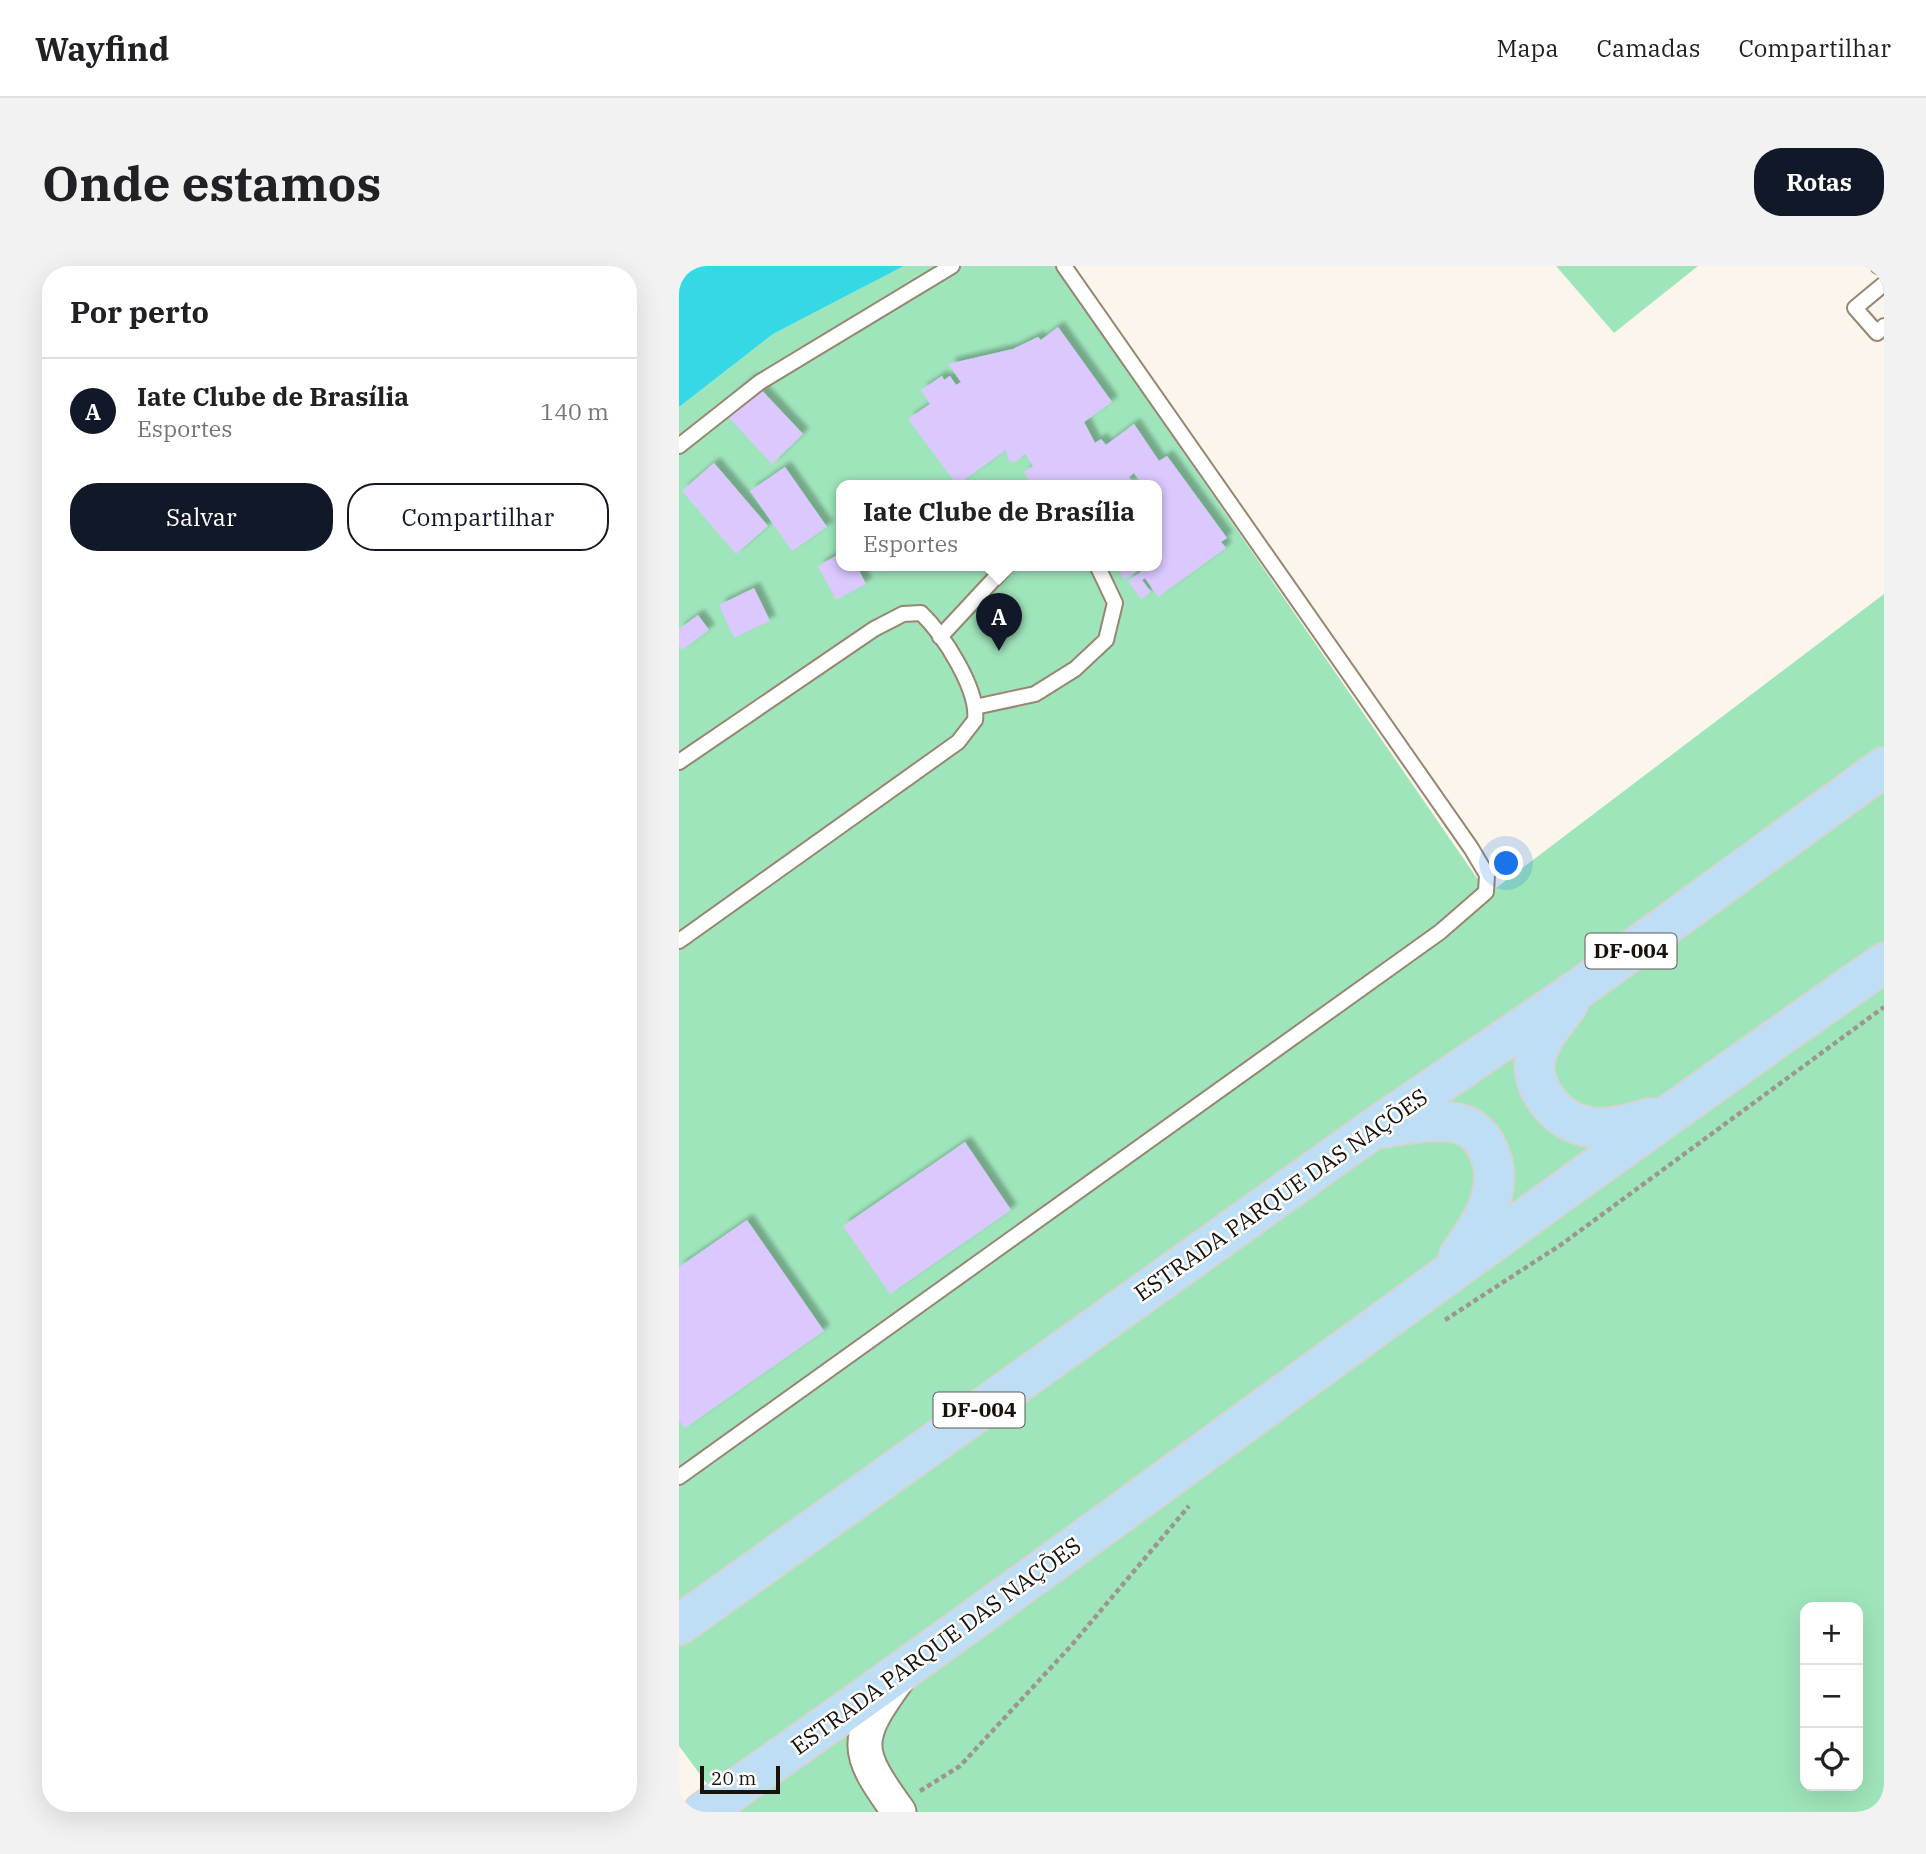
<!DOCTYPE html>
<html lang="pt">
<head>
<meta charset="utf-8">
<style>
  body { margin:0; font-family:"IBM Plex Serif",serif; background:#f2f2f2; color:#202124 }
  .controls { position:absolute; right:21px; bottom:21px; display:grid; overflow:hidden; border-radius:14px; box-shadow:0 7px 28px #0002 }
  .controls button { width:63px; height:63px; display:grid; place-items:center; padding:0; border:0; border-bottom:2px solid #e0e0e0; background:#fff; color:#202124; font:35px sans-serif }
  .scale { position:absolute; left:21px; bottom:18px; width:80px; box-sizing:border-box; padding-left:7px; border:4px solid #19120a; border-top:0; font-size:19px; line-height:24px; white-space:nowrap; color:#19120a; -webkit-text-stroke:5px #fff; paint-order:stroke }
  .you { position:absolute; left:828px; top:598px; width:24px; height:24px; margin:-18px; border:5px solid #fff; border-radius:50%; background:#1a73e8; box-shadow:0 0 0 10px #1a73e833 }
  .badge { display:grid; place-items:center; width:46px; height:46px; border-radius:50%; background:#111827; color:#fff; font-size:23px; font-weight:700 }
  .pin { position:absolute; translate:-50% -58px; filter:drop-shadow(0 2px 4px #0008) }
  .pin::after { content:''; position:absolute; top:37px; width:24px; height:21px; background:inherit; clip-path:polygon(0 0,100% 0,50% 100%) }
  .popup { position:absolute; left:157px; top:214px; width:326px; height:91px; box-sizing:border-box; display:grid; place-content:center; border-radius:14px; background:#fff; filter:drop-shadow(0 2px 5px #0005); font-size:23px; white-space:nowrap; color:#757577 }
  .popup b { font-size:26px; color:#202124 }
  .popup::after { content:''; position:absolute; left:50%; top:100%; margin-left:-14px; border:14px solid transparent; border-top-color:#fff }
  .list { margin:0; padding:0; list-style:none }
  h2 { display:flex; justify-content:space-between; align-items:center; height:91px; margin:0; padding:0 28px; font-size:30px }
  h2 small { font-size:23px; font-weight:400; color:#757577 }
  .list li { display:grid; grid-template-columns:46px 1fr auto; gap:21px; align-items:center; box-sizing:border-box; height:105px; padding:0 28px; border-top:2px solid #e0e0e0 }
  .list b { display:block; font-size:26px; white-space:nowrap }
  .list p { margin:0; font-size:23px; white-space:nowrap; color:#757577 }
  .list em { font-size:23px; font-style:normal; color:#757577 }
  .actions { display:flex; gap:14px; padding:21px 28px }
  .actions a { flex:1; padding:16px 0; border:2px solid #111827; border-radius:28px; text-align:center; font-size:24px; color:#111827 }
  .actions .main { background:#111827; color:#fff }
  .icon { flex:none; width:38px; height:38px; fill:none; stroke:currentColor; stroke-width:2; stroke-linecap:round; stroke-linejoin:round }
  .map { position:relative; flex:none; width:1205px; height:1546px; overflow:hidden; border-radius:28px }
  header { display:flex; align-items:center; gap:42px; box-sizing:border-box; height:98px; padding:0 35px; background:#fff; border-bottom:2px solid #e0e0e0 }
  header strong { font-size:33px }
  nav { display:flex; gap:38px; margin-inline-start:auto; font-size:24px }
  .intro { display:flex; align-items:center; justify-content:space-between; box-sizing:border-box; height:168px; padding:0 42px }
  h1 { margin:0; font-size:49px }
  .button { padding:18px 32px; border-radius:28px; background:#111827; color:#fff; font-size:24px; font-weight:700 }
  main { display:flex; gap:42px; padding:0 42px }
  aside { flex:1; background:#fff; border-radius:28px; box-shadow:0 7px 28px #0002 }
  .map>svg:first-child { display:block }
  .green { fill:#9fe5bb; fill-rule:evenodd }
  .water { fill:#34d9e5 }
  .building { fill:#dbc8ff; filter:url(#shadow) }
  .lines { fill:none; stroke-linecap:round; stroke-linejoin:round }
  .service-casing { stroke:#988671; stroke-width:18 }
  .tertiary-casing { stroke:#988671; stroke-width:37 }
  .trunk-casing { stroke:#d6d4d3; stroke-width:42 }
  .path { stroke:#9d968d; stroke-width:4.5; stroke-dasharray:5 3.5; stroke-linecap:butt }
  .service { stroke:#fff; stroke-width:14 }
  .tertiary { stroke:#fff; stroke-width:33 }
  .trunk { stroke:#bedef6; stroke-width:38 }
  .labels { text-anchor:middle; stroke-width:5; stroke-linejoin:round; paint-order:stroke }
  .shield { fill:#fff; stroke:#5e5954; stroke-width:2 }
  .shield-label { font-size:21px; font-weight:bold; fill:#19120a }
  .street-label { font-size:23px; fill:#19120a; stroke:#fff }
</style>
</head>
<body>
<header>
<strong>Wayfind</strong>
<nav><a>Mapa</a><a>Camadas</a><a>Compartilhar</a></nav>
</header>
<div class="intro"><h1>Onde estamos</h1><a class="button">Rotas</a></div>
<main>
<aside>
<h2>Por perto<small></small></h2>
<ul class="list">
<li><span class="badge">A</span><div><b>Iate Clube de Brasília</b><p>Esportes</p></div><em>140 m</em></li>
</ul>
<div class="actions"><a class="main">Salvar</a><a>Compartilhar</a></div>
</aside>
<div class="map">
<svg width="1205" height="1546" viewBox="0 0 1205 1546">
  <defs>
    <filter id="shadow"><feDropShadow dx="6" dy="-6" stdDeviation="2" flood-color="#0004"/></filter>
  </defs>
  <rect width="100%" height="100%" fill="#fcf5eb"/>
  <g class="green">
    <path d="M225 0H376L809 628 1205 328V1546H49L0 1480V141L94 68ZM162 219H478V299H162ZM1126 1341H1179V1520H1126Z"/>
    <path d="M877 0H1019L935 67Z"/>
  </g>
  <path class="water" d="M0 0H225L94 68 0 141Z"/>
  <g class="building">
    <path d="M379 61 433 136 405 156 416 177 422 173 427 179 455 158 480 195 488 190 548 272 542 276 547 282 479 331 466 312 463 314 472 326 462 333 449 315 462 306 460 303 446 314 435 299H478V219H464L455 207 450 211 455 219H353L345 206 354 200 346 188 336 196 330 195 327 184 278 219 229 153 251 138 242 124 263 110 265 114 271 110 277 119 282 116 269 98 334 83 359 71 362 74Z"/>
    <path d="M72 113 124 168 93 198 41 142Z"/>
    <path d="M35 197 89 260 57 288 3 225Z"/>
    <path d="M106 201 148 261 113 285 71 225Z"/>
    <path d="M162 287V299H177L187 318 157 334 139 300Z"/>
    <path d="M75 322 91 355 55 372 40 339Z"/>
    <path d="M19 349 30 364 3 384 0 379V363Z"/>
    <path d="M286 876 332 944 211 1028 164 960Z"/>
    <path d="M68 954 145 1065 6 1162 0 1154V1001Z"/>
  </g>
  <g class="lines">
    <defs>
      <g id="service">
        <path d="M1199 0 1205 3"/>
        <path d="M1205 18 1176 42 1198 67 1205 60"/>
        <path d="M0 180 81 116 273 0"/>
        <path d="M261 371 328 299"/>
        <path d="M296 441 356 428 396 403 427 374 436 337 418 299"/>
        <path d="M0 496 195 363 224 348 242 347C264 368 300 424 296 454L279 476 0 675"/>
        <path d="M0 1211 761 666 807 626 808 609 792 582 385 0"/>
      </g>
      <path id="tertiary" d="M220 1411C174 1474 175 1484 220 1546"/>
      <g id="trunk">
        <path d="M889 738C878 754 859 774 856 794 854 807 858 819 865 830 892 871 930 865 971 852"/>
        <path d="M701 862C726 859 756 851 781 858 792 861 800 868 806 878 830 919 803 956 780 990"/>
        <path d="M0 1359 694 863 901 722 1205 501"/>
        <path d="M24 1546C421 1268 807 974 1205 697"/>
      </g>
    </defs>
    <use href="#service" class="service-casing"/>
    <use href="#tertiary" class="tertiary-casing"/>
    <use href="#trunk" class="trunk-casing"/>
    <g class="path">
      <path d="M766 1054 883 978 1205 741"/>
      <path d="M241 1525 281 1500 391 1381 510 1240"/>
    </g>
    <use href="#service" class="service"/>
    <use href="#tertiary" class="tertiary"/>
    <use href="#trunk" class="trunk"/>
  </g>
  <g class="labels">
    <g class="shield">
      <rect x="906.5" y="667.5" width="91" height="35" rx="5"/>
      <rect x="254.5" y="1126.5" width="91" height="35" rx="5"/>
    </g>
    <g class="shield-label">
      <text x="952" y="692">DF-004</text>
      <text x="300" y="1151">DF-004</text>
    </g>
    <g class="street-label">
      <text transform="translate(602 929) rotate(-35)" y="8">ESTRADA PARQUE DAS NAÇÕES</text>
      <text transform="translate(257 1380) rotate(-36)" y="8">ESTRADA PARQUE DAS NAÇÕES</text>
    </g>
  </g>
</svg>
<div class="controls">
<button>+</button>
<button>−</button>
<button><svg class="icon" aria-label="locate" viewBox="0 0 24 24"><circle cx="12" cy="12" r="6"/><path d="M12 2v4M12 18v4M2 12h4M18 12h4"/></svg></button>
</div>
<div class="scale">20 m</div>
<div class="you"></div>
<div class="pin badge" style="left:320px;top:385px">A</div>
<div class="popup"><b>Iate Clube de Brasília</b>Esportes</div>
</div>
</main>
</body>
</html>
